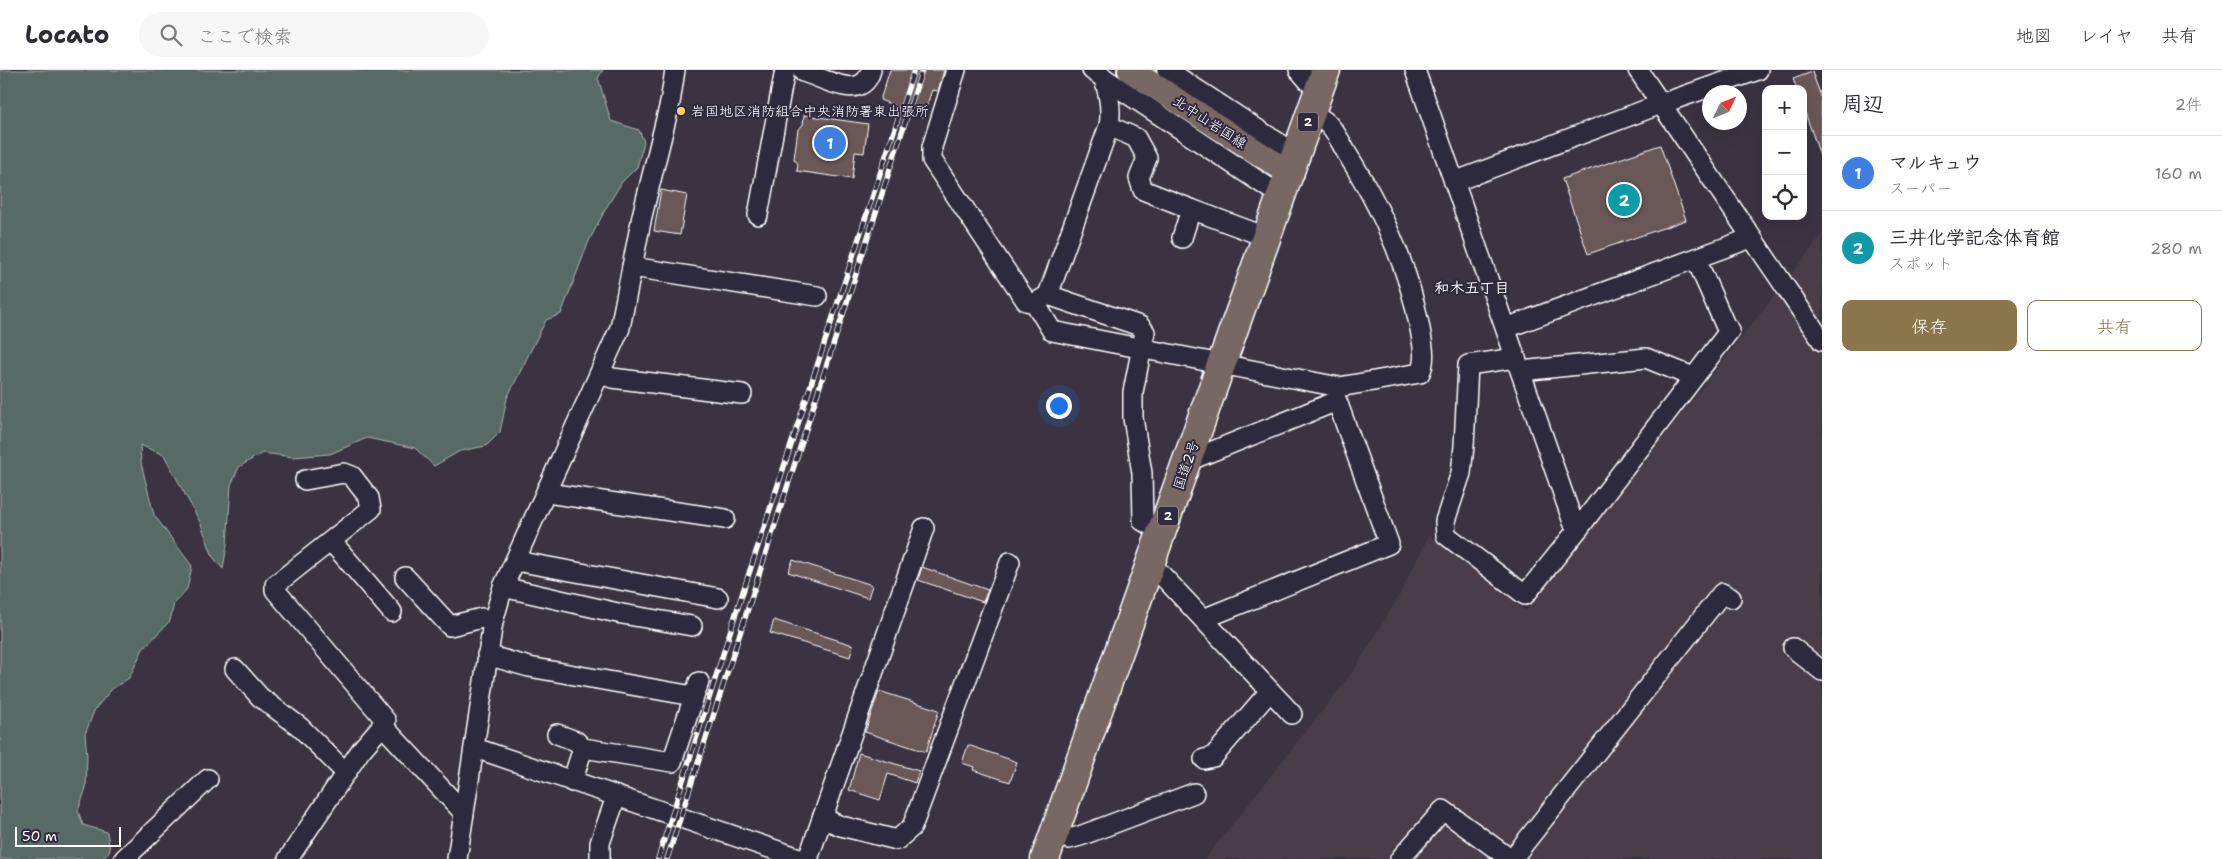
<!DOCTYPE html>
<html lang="ja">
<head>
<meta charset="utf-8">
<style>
  body { margin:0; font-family:"Shantell Sans","Klee One",sans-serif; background:#f7f7f7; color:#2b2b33 }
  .controls { position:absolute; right:15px; top:15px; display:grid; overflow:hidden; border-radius:10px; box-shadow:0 5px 20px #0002 }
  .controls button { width:45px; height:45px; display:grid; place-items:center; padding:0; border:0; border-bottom:1px solid #e1e1e2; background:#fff; color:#2b2b33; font:25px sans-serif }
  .compass { position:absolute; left:1702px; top:15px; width:45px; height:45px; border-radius:50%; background:#fff; box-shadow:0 5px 20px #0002; rotate:47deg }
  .scale { position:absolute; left:15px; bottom:12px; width:106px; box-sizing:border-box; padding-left:5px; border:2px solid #fff; border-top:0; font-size:14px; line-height:18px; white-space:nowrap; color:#fff; -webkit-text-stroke:4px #2f2a3d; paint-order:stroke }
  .you { position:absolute; left:1058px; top:335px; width:18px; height:18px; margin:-12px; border:4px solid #fff; border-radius:50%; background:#1a73e8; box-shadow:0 0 0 8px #1a73e833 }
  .badge { display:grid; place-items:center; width:32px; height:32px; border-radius:50%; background:#8a764a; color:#fff; font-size:16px; font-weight:700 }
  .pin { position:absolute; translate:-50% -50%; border:2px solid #fff; box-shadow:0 1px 5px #0006 }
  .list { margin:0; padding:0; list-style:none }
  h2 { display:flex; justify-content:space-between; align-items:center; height:65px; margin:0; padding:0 20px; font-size:21px }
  h2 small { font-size:16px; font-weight:400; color:#7c7c81 }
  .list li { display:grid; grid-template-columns:32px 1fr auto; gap:15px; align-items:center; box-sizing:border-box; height:75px; padding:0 20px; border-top:1px solid #e1e1e2 }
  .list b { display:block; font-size:19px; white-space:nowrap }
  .list p { margin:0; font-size:16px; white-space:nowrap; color:#7c7c81 }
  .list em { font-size:16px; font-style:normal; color:#7c7c81 }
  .actions { display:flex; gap:10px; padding:15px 20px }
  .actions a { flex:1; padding:11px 0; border:1px solid #8a764a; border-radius:10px; text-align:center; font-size:18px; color:#8a764a }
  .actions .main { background:#8a764a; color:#fff }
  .icon { flex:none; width:28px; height:28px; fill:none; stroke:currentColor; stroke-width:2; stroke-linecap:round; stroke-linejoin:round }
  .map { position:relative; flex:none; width:1822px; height:789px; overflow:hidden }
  header { display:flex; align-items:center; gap:30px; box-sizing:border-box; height:70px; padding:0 25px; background:#fff; border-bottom:1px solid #e1e1e2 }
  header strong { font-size:24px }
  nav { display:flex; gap:28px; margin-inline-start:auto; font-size:18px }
  .search { width:350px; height:45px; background:#f7f7f7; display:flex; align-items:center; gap:12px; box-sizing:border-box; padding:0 18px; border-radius:28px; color:#7c7c81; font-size:19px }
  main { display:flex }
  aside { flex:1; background:#fff }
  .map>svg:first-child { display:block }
  .built { fill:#493e49 }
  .green { fill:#586b65; stroke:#acb5b2 }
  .building { fill:#6b5858; stroke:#fff }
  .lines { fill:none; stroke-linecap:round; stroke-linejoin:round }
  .minor-casing { stroke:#fff; stroke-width:22 }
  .major-casing { stroke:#fff; stroke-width:28 }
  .highway-casing { stroke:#fff; stroke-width:31 }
  .minor { stroke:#2f2a3d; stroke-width:19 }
  .major { stroke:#776864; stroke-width:24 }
  .highway { stroke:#776864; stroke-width:28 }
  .rail-casing { stroke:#fff; stroke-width:5.5 }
  .rail { stroke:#2f2a3d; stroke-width:4; stroke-dasharray:11; stroke-linecap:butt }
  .poi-dot { fill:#ffd166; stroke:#2f2a3d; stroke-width:2 }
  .labels { text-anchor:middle; stroke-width:4; stroke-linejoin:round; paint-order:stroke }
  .shield { fill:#2f2a3d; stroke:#c1bfc5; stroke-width:1 }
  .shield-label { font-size:12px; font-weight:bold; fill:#fff }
  .poi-label { font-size:14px; fill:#fff; stroke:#2f2a3d; text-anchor:start }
  .street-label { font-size:14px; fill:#fff; stroke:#2f2a3d }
  .neighbourhood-label { font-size:15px; font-weight:bold; fill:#fff; stroke:#2f2a3d }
</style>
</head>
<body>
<header>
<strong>Locato</strong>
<div class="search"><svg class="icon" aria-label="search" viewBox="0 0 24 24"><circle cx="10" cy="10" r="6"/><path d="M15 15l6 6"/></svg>ここで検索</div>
<nav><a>地図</a><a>レイヤ</a><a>共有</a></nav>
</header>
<main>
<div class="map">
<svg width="1822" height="789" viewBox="0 0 1822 789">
  <rect width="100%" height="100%" fill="#3b3342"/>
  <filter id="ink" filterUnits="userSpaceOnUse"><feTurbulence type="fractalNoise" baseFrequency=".02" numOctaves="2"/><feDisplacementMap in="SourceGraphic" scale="10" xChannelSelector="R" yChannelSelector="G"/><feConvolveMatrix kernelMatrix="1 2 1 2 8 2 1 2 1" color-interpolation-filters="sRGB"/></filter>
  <g filter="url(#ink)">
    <path class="built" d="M1822 165V789H1205L1352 603 1398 528 1429 465 1526 541Z"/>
    <path class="green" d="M0 0H603L598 8 611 51 639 60 644 72 637 97 622 112 606 138 589 171 561 244 546 250 507 328 500 362 486 376 460 381 434 396 415 378 367 368 330 384 293 387 262 383 239 397 231 415 227 475 223 499 213 487 201 454 164 385 140 375 141 393 154 445 192 496 187 519 174 533 170 551 143 579 129 608 112 619 95 639 85 664 87 686 86 718 78 741 83 755 107 762 110 780 103 789H0Z"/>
    <g class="building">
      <path d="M890 0H944L938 21 932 20 923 47 880 30Z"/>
      <path d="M1812 2 1822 29 1820 85 1803 37V19H1797L1793 9Z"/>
      <path d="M804 45 868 54 864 83 855 82 852 109 797 101 798 94 794 89 798 59 803 55Z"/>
      <path d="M1660 75 1686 150 1588 184 1562 109Z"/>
      <path d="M661 120 687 125 680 165 654 161Z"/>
      <path d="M793 490 872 515 868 528 788 502Z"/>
      <path d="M922 497 988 520 983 532 918 510Z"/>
      <path d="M774 550 853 575 850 587 770 563Z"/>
      <path d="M879 621 939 640 926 682 865 662Z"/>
      <path d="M968 675 1017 692 1010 712 973 700 974 697 962 693Z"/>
      <path d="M859 683 919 701 915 713 888 704 880 730 849 720Z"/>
    </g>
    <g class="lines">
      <defs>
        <g id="minor">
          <path d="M956 0 932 77V90L1026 231 1035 233 1052 261 1339 317 1420 303C1427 289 1422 270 1419 254 1407 192 1380 136 1346 82 1341 72 1335 61 1327 53 1323 49 1316 46 1311 43"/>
          <path d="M1092 0 1281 126"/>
          <path d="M1167 0 1297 85"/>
          <path d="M1299 0 1318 22"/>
          <path d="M1415 0 1573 452 1579 458"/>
          <path d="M1638 0 1822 271"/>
          <path d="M803 2C825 8 862 33 871 0"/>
          <path d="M1109 56 1136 68 1147 88 1139 108 1143 120 1191 139"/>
          <path d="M1454 112 1661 34 1758 0"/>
          <path d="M758 145 785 0"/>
          <path d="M1182 168 1191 139 1266 167"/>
          <path d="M632 197 817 226"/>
          <path d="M1048 225 1109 56C1112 38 1109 23 1103 7"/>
          <path d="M1035 233 1048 225 1140 256 1145 262 1133 322V348L1142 403 1143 451 1163 462"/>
          <path d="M1506 258 1751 168"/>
          <path d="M1516 288 1468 295 1464 376 1461 403 1445 451 1446 465 1525 525 1579 458 1730 260 1725 255 1696 189"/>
          <path d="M1521 301 1646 288 1693 307"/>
          <path d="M601 303 612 308 742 324"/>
          <path d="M1188 391 1337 331 1389 474 1203 549"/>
          <path d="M547 419 554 424 725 449"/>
          <path d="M332 472 392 542"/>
          <path d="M516 491 718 528"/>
          <path d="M1150 496 1156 499 1292 644"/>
          <path d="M405 507 450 556 482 548 493 552"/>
          <path d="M503 517 622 544 692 556"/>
          <path d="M1793 578 1822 601"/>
          <path d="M487 585 529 597 693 626"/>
          <path d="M235 599 260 627 300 657 346 703"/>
          <path d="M383 656 464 743"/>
          <path d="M557 664 576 671 583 678 672 692 699 612"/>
          <path d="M474 680 484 681 802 789"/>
          <path d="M1204 689 1213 687 1270 621"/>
          <path d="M572 712 583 678"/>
          <path d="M822 748 841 756 897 770 912 757 1010 492"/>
          <path d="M1054 764 1069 769 1080 766 1194 723"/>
          <path d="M124 789 208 709"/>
          <path d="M288 789 361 680 386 651 275 520V515L371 439 369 428 352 406 344 403 305 410"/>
          <path d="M457 789 493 552 503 517 620 258 642 146 670 33 675 0"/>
          <path d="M600 789V773L616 727"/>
          <path d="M808 789 924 458"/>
          <path d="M1400 789 1443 740 1510 789"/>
          <path d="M1512 789 1722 523 1731 528"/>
        </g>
        <path id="major" d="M1130 0 1291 104"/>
        <path id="highway" d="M1045 789 1326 0"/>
      </defs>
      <use href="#minor" class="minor-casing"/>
      <use href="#major" class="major-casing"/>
      <use href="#highway" class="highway-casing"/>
      <use href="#minor" class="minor"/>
      <use href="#major" class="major"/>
      <use href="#highway" class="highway"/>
      <defs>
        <g id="rail">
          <path d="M658 789 737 540 914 0"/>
          <path d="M667 789 922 0"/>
        </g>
      </defs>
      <use href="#rail" class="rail-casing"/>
      <use href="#rail" class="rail"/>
    </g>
  </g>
  <circle class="poi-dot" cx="681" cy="41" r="5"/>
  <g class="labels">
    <g class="shield">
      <rect x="1298" y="42.5" width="20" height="19" rx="4"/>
      <rect x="1158" y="436.5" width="20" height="19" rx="4"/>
    </g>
    <g class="shield-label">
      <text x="1308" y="56">2</text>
      <text x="1168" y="450">2</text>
    </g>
    <g class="poi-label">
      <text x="691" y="46">岩国地区消防組合中央消防署東出張所</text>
    </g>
    <g class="street-label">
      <text transform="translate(1210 52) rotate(33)" y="5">北中山岩国線</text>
      <text transform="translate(1186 395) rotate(-71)" y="5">国道2号</text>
    </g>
    <g class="neighbourhood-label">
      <text x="1472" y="223">和木五丁目</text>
    </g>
  </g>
</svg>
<div class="controls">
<button>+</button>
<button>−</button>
<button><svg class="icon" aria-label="locate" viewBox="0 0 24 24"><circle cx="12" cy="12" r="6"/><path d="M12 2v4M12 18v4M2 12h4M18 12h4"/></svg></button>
</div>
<svg class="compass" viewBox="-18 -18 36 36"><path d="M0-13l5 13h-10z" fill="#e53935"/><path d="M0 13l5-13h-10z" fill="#7c7c81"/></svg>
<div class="scale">50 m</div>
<div class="you"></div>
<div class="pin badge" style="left:830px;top:73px;background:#3f7fe0">1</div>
<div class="pin badge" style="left:1624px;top:130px;background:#0f9aa8">2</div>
</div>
<aside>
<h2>周辺<small>2件</small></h2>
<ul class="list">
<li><span class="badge" style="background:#3f7fe0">1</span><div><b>マルキュウ</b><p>スーパー</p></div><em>160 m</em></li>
<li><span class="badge" style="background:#0f9aa8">2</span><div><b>三井化学記念体育館</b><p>スポット</p></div><em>280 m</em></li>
</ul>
<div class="actions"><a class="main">保存</a><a>共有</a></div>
</aside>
</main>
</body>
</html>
